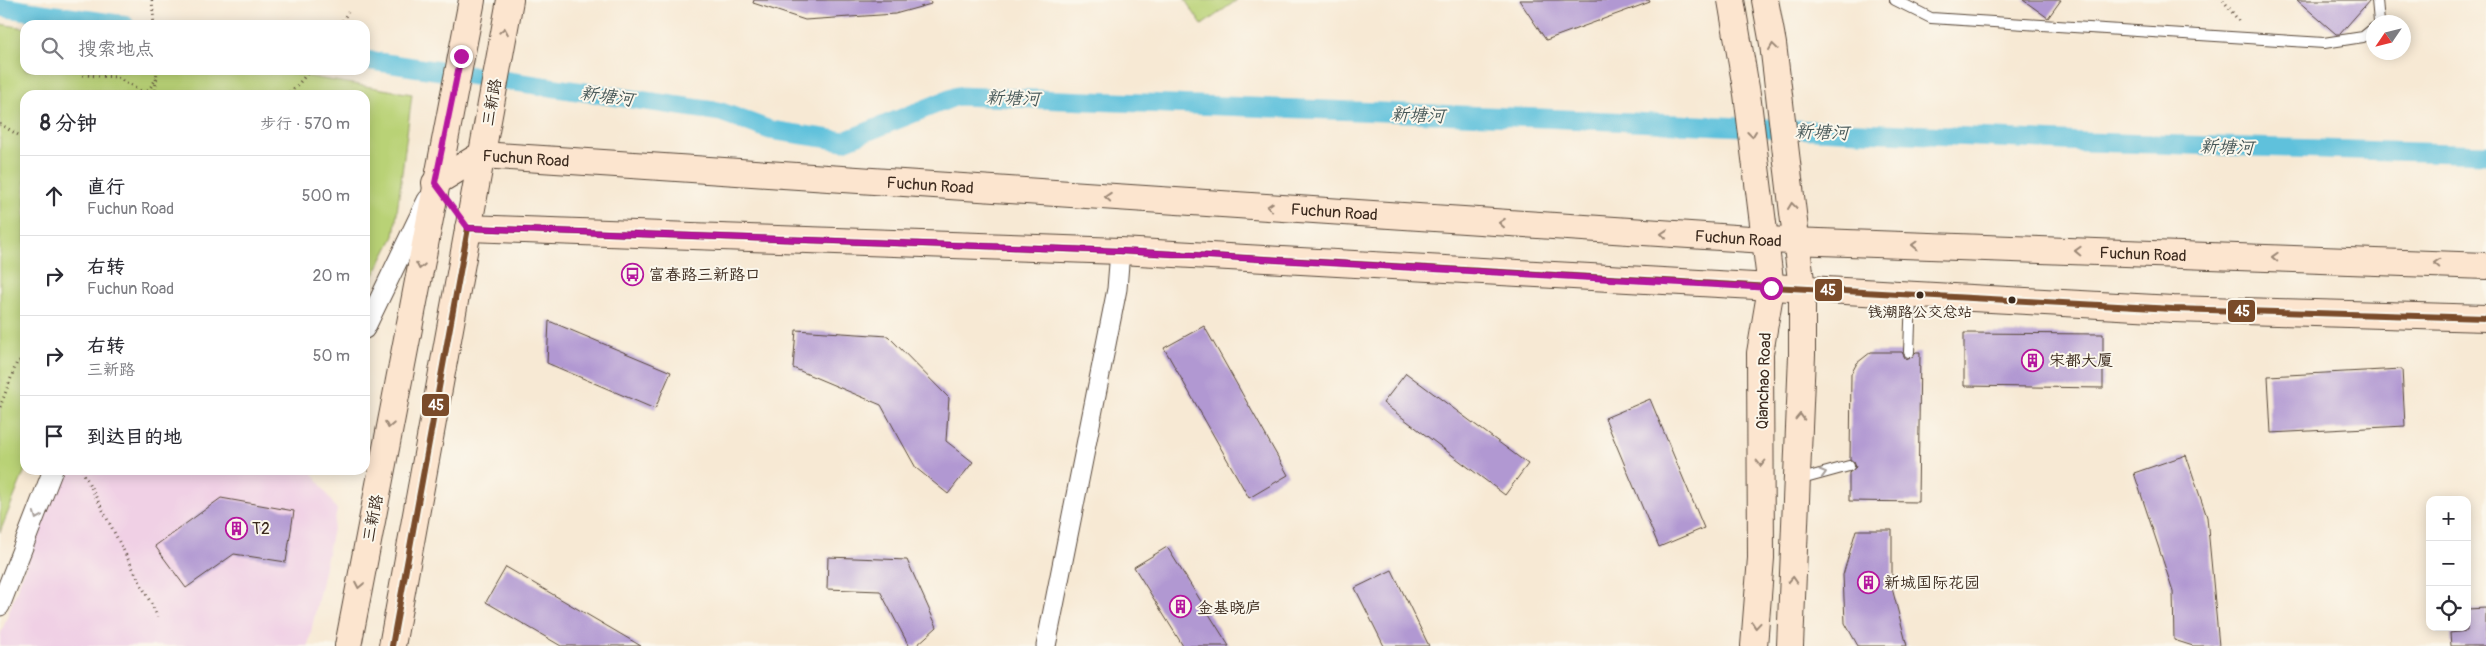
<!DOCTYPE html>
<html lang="zh">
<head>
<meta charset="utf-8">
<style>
  body { margin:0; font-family:Pangolin,"LXGW WenKai TC",sans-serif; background:#f2f2f3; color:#2b2b33 }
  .controls { position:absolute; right:15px; bottom:15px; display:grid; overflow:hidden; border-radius:10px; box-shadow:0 2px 12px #0003 }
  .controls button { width:45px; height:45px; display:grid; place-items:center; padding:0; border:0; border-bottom:1px solid #e1e1e2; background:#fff; color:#2b2b33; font:25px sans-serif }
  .compass { position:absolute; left:2366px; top:15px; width:45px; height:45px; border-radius:50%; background:#fff; box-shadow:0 2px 12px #0003; rotate:235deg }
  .stop { position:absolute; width:15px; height:15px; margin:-11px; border:4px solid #b5179e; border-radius:50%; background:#fff }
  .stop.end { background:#b5179e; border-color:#fff; box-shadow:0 1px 5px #0008 }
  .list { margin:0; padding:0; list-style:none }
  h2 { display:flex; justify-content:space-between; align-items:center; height:65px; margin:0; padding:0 20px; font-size:21px }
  h2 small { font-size:16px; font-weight:400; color:#7c7c81 }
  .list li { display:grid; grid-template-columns:32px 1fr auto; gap:15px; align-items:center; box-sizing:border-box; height:80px; padding:0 20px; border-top:1px solid #e1e1e2 }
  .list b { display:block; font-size:19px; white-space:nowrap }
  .list p { margin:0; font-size:16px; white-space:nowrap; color:#7c7c81 }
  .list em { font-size:16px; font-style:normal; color:#7c7c81 }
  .icon { flex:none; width:28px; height:28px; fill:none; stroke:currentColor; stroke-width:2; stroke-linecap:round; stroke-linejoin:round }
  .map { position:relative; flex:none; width:2486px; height:646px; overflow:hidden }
  .search { position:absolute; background:#fff; box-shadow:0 2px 12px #0003; left:20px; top:20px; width:350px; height:55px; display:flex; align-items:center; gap:12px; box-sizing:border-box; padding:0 18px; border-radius:15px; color:#7c7c81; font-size:19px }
  .panel { position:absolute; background:#fff; box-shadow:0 2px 12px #0003; left:20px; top:90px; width:350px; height:385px; border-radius:15px }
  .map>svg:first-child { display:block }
  .built { fill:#f0d0e5 }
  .green { fill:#b9d276; stroke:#7a7e4a }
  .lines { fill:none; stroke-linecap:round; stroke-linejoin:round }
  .canal { stroke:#5ec1dc; stroke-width:19 }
  .building { fill:#b198d2 }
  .service-casing { stroke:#574739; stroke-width:12 }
  .minor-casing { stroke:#574739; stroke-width:21 }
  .secondary-casing { stroke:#574739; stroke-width:28 }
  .path { stroke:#574739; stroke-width:3; stroke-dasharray:1 4; stroke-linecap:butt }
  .service { stroke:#fff; stroke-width:10 }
  .minor { stroke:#fff; stroke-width:19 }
  .secondary { stroke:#fce5cf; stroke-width:26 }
  .path-bridge { stroke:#574739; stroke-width:3; stroke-dasharray:1 4; stroke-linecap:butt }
  .bus-1-casing { stroke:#fbf7ec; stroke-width:10 }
  .bus-1 { stroke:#7a4b2a; stroke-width:6 }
  .oneway { stroke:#9c8876 }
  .oneway2 { stroke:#a79f9a }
  .route { stroke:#b5179e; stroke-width:6 }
  .bus-dot { fill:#3b2a1e; stroke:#fbf7ec; stroke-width:2 }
  .labels { text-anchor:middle; stroke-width:4; stroke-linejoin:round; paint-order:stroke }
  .bus-label { font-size:15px; fill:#3b2a1e; stroke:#fbf7ec }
  .street-label { font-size:16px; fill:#3b2a1e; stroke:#fbf7ec }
  .poi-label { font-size:16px; fill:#3b2a1e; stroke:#fbf7ec; text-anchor:start }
  .water-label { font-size:18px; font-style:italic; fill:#465757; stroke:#fbf7ec }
  .line-badge { stroke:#fbf7ec; stroke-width:2 }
  .badge-label { font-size:14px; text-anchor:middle; font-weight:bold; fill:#fff }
</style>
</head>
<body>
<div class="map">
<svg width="2486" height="646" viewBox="0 0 2486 646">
  <rect width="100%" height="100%" fill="#fbf7ec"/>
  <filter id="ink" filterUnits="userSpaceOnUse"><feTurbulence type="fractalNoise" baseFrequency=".02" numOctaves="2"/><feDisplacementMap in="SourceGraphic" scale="10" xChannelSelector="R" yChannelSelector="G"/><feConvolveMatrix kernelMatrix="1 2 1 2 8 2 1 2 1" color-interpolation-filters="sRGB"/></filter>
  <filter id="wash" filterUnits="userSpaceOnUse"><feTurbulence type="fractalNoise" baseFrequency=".0096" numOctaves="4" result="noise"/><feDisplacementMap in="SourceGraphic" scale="20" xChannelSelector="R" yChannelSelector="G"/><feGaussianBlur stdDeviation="1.12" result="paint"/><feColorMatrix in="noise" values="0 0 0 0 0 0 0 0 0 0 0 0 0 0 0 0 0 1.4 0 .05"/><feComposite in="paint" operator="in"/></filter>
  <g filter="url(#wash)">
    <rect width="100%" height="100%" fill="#f7e9d4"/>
    <path class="built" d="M61 470H311L337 510 308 646H0V636Z"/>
    <g class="green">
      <path d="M1185 0H1237L1202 25Z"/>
      <path d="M0 24 25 28V70H270L412 94 394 236 365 292V95H25V470L0 532Z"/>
    </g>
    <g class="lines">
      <g class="canal">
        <path d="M0 7 125 25"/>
        <path d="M365 60 721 112 770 130 844 141 957 96 1542 118 2085 142 2486 154"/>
      </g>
    </g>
    <g id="blocks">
      <g class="building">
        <path d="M754 0H930L931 4 895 14 805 20 753 3Z"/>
        <path d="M1519 0H1649L1650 2 1546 40Z"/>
        <path d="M2023 0H2061L2048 18Z"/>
        <path d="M2297 0H2370L2340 34H2336Z"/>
        <path d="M549 321 671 372 655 409 547 363Z"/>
        <path d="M1204 326 1288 475 1249 498 1164 348Z"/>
        <path d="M796 330 888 336 949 398 946 441 973 462 948 494 916 468 881 405 793 368Z"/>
        <path d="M1964 333 2103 334V388L1964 386Z"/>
        <path d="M1871 352H1902L1905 358 1909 359 1916 352H1920L1918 502 1849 501V473L1856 467 1854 462 1850 459 1851 374 1857 363Z"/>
        <path d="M2402 369 2405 426 2271 433 2268 376Z"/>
        <path d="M1406 373 1528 464 1505 495 1383 403Z"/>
        <path d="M1650 399 1704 528 1659 547 1605 418Z"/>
        <path d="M2186 455 2207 517 2219 646H2193L2174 640 2173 591 2134 473Z"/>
        <path d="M221 498 294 511 286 562 234 554 186 588 155 546Z"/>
        <path d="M1856 530H1892V588L1907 646H1858L1845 623 1843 575Z"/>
        <path d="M1167 547 1229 646H1183L1134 567Z"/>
        <path d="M828 557 907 560 937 627 916 646H909L880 591 827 589Z"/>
        <path d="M506 567 641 646H561L486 602Z"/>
        <path d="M1392 570 1429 646H1384L1355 588Z"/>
        <path d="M2486 608V646H2451L2450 633 2467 631V609Z"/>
      </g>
    </g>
  </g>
  <g filter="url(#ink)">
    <use href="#blocks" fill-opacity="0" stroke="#574739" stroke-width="1"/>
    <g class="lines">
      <defs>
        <g id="service">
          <path d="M1895 0 1931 18 2324 43 2363 37 2374 28"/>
          <path d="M2377 0 2379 22"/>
          <path d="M1909 352 1911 295"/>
          <path d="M1798 480 1849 466"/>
        </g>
        <g id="minor">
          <path d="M365 329 427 200"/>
          <path d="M0 606 53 470"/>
          <path d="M1046 646 1117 289 1120 251"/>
        </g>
        <g id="secondary">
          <path d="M1731 0 1747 94 1771 288 1760 353 1761 558 1754 646"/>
          <path d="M1765 0 1773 44 1802 289V355L1790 646"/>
          <path id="s1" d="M435 183 481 155 1765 240 2486 266"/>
          <path d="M468 228 1120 251 2173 309 2486 318"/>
          <path d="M348 646 472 0"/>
          <path d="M392 646 510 0"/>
        </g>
      </defs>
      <use href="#service" class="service-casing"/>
      <use href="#minor" class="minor-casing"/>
      <use href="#secondary" class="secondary-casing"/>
      <g class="path">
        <path d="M152 0 154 25"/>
        <path d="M2223 0 2241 24"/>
        <path d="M340 25 348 12"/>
        <path d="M83 75 116 77 148 95"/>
        <path d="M155 95 157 70"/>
        <path d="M285 95 295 88 310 70"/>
        <path d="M0 124 25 139"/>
        <path d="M0 407 17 362 25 359"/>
        <path d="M82 470 158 617"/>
      </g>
      <use href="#service" class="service"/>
      <use href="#minor" class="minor"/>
      <use href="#secondary" class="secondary"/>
      <path class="path-bridge" d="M145 95 157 78"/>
      <defs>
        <path id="bus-1" d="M392 646 468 228 1120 251 2173 309 2486 318"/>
      </defs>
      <use href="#bus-1" class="bus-1-casing"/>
      <use href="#bus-1" class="bus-1"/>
    </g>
    <defs><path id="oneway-chevron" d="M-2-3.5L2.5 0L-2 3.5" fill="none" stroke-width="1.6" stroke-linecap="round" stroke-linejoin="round" transform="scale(1.25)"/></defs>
    <g class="oneway">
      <use href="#oneway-chevron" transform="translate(504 31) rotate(-80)"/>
      <use href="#oneway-chevron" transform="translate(1773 47) rotate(-98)"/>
      <use href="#oneway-chevron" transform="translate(1752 134) rotate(83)"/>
      <use href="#oneway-chevron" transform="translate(1108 197) rotate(-176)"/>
      <use href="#oneway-chevron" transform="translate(1792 206) rotate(-97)"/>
      <use href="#oneway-chevron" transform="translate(1270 207) rotate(-176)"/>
      <use href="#oneway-chevron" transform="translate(1502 223) rotate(-176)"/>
      <use href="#oneway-chevron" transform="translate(1664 234) rotate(-176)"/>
      <use href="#oneway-chevron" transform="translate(1915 245) rotate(-178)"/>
      <use href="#oneway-chevron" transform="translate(2078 251) rotate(-178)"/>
      <use href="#oneway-chevron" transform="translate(2275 257) rotate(-178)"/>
      <use href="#oneway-chevron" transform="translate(2437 263) rotate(-177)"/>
      <use href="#oneway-chevron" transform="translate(420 266) rotate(101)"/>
      <use href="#oneway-chevron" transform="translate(1800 417) rotate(-88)"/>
      <use href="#oneway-chevron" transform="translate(389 425) rotate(101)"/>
      <use href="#oneway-chevron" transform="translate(1761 463) rotate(90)"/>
      <use href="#oneway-chevron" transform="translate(1793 580) rotate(-87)"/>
      <use href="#oneway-chevron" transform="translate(359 585) rotate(101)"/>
      <use href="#oneway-chevron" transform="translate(1756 625) rotate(95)"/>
    </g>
    <g class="oneway2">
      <use href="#oneway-chevron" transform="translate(1823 473) rotate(-16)"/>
      <use href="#oneway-chevron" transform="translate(37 516) rotate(112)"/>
    </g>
  </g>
  <g class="lines" filter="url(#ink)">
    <path class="route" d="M461 56 435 183 468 228 1120 251 1771 288"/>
  </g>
  <defs>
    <symbol id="bus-ring" viewBox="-11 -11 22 22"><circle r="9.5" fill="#fbf7ec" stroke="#b5179e" stroke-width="1.5"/><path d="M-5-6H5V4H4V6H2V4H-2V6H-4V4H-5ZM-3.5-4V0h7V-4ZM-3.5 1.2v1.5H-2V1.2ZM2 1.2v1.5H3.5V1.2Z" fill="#b5179e"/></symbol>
    <symbol id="building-ring" viewBox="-11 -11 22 22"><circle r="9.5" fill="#fbf7ec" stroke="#b5179e" stroke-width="1.5"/><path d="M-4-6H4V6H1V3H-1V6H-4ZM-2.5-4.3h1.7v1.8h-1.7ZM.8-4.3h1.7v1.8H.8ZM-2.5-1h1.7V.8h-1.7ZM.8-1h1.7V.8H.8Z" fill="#b5179e"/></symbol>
  </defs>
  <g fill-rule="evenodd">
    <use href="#bus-ring" x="620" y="262" width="25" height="25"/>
    <use href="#building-ring" x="2020" y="348" width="25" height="25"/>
    <use href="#building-ring" x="224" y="516" width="25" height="25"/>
    <use href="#building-ring" x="1856" y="570" width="25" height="25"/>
    <use href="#building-ring" x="1168" y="594" width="25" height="25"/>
  </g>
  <g class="bus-dot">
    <circle cx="1920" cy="295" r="4.5"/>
    <circle cx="2012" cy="300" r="4.5"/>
  </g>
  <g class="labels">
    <g class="bus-label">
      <text x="1920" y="317">钱潮路公交总站</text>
    </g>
    <g class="street-label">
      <text transform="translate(491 102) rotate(-80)" y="6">三新路</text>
      <text dy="6" stroke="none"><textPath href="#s1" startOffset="99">Fuchun Road</textPath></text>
      <text dy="6" stroke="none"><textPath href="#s1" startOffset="504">Fuchun Road</textPath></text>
      <text dy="6" stroke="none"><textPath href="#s1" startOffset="909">Fuchun Road</textPath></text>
      <text dy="6" stroke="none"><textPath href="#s1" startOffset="1314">Fuchun Road</textPath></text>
      <text dy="6" stroke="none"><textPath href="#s1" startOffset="1719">Fuchun Road</textPath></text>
      <text transform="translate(1763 381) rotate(-88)" y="6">Qianchao Road</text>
      <text transform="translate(372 518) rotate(-79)" y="6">三新路</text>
    </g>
    <g class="poi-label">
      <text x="649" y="280">富春路三新路口</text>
      <text x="2049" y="366">宋都大厦</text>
      <text x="252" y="534">T2</text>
      <text x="1884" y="588">新城国际花园</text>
      <text x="1197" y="613">金基晓庐</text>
    </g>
    <g class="water-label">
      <text transform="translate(607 96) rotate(8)" y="6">新塘河</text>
      <text transform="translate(1013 98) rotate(2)" y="6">新塘河</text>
      <text transform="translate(1418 115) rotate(2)" y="6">新塘河</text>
      <text transform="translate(1822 132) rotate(2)" y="6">新塘河</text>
      <text transform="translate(2227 147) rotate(2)" y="6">新塘河</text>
    </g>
  </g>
  <g class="line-badge">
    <rect x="1814" y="278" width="29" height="24" rx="5" fill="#7a4b2a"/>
    <rect x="2227" y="299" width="29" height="24" rx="5" fill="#7a4b2a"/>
    <rect x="421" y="393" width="29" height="24" rx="5" fill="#7a4b2a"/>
  </g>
  <g class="badge-label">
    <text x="1828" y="295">45</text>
    <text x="2242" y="316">45</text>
    <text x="436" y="410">45</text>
  </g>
</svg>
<div class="controls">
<button>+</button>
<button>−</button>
<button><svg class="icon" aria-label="locate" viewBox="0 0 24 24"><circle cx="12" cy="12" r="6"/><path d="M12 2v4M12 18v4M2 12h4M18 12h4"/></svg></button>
</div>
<svg class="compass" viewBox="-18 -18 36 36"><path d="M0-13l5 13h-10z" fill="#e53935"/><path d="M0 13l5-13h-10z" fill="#7c7c81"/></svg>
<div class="stop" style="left:1771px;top:288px"></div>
<div class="stop end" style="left:461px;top:56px"></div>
<div class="search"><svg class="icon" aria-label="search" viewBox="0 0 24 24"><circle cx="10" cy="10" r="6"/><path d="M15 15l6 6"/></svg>搜索地点</div>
<section class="panel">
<h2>8 分钟<small>步行 · 570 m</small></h2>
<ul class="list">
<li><svg class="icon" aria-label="ahead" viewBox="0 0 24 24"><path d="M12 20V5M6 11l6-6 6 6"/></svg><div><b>直行</b><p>Fuchun Road</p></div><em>500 m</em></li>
<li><svg class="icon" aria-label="right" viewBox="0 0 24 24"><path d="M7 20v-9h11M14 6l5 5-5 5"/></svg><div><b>右转</b><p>Fuchun Road</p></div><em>20 m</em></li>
<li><svg class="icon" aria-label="right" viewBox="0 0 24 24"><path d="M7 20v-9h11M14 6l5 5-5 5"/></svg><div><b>右转</b><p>三新路</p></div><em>50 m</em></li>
<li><svg class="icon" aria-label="arrive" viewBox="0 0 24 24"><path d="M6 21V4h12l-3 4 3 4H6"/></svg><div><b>到达目的地</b></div></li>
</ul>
</section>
</div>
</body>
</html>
